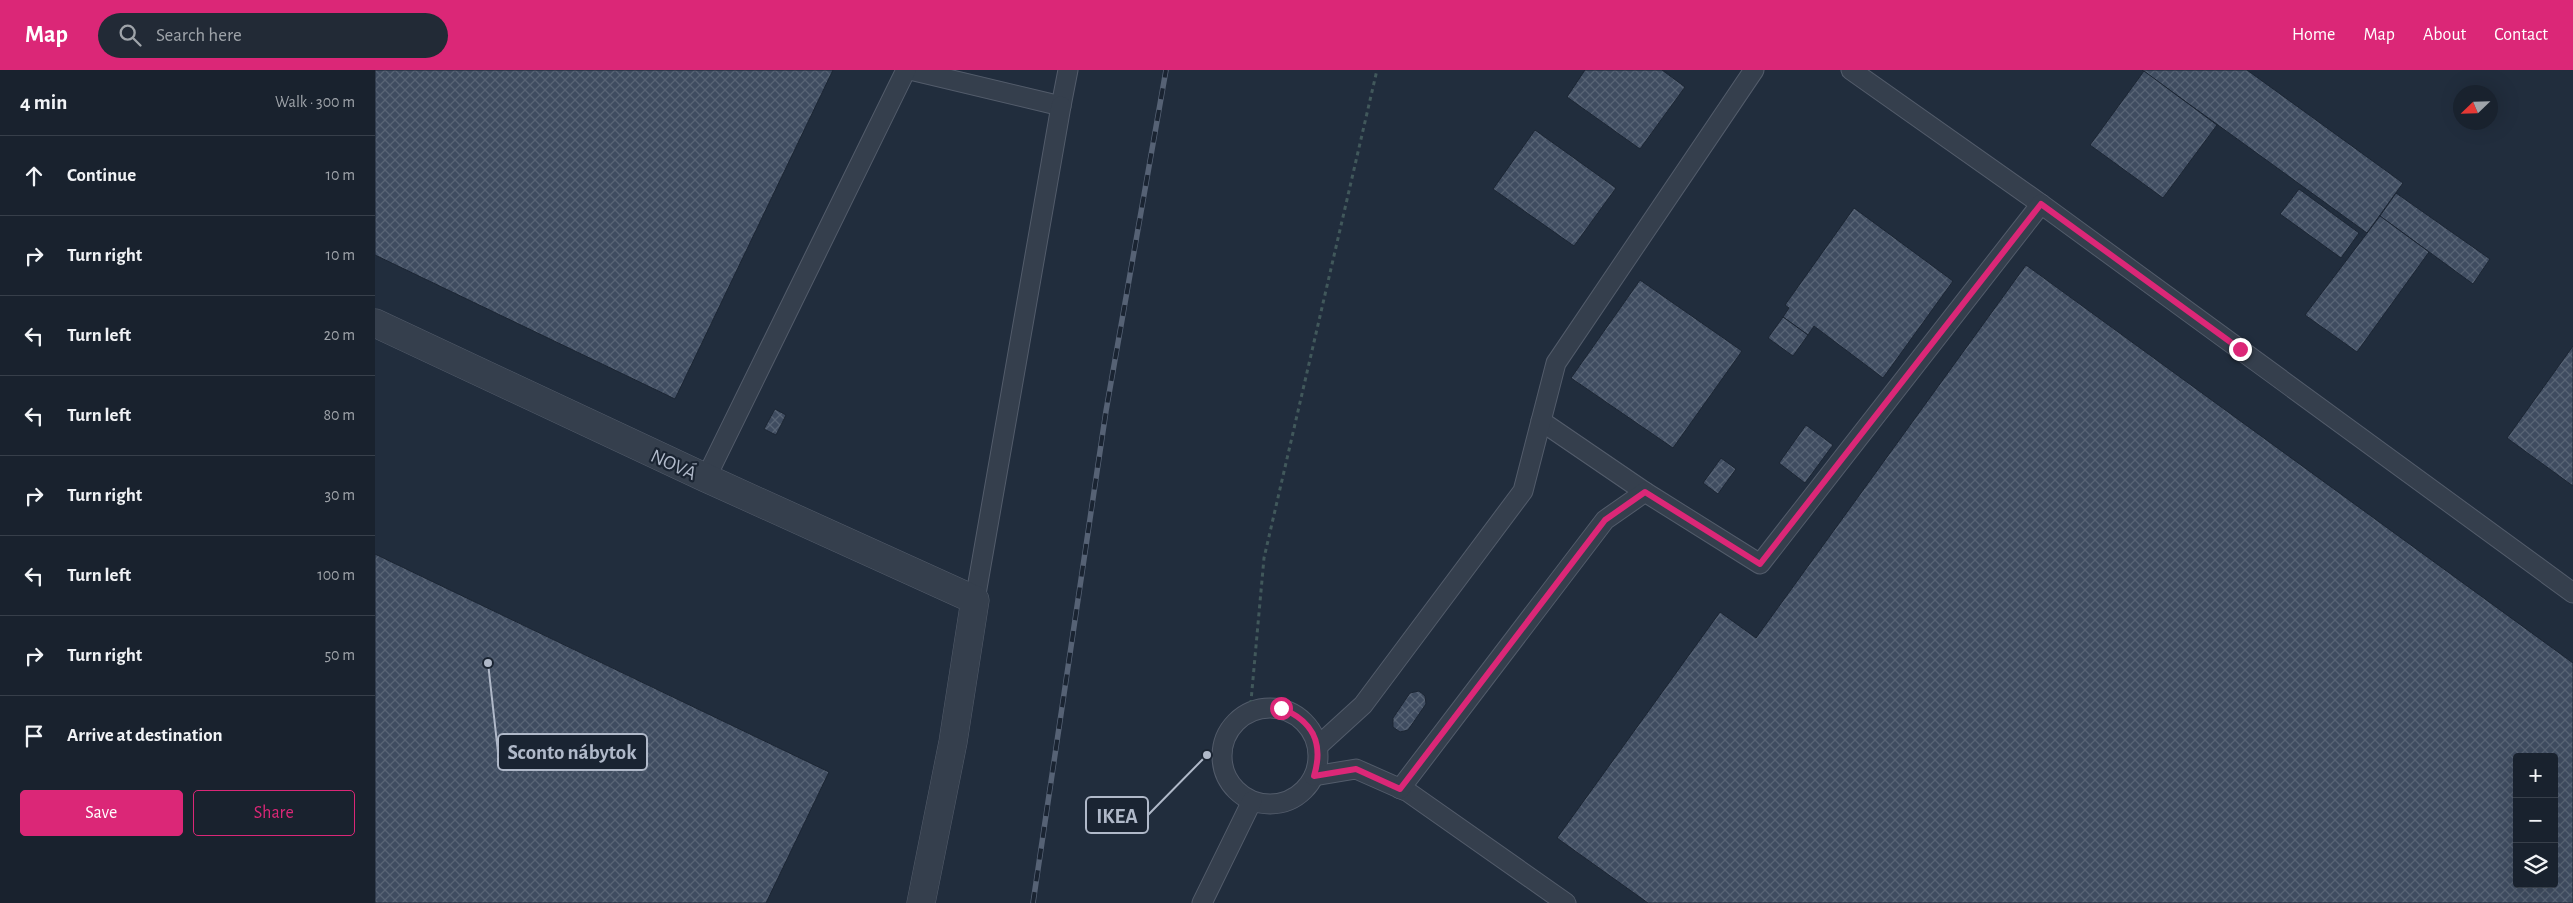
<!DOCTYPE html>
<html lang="en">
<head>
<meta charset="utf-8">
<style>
  body { margin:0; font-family:"Alegreya Sans",sans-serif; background:#222a36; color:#f1f3f6 }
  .controls { position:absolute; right:15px; bottom:15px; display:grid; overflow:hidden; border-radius:5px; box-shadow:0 5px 20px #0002 }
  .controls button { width:45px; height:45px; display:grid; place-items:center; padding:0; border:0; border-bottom:1px solid #373f4a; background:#19222e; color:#f1f3f6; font:25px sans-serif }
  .compass { position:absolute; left:2078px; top:15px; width:45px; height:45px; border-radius:50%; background:#19222e; box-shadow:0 5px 20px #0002; rotate:247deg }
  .stop { position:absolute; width:15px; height:15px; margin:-11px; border:4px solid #db2777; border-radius:50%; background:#fff }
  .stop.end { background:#db2777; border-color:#fff; box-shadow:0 1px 5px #0008 }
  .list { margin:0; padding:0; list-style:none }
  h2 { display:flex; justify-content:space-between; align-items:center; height:65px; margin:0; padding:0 20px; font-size:21px }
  h2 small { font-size:16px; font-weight:400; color:#9fa4aa }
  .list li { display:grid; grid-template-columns:32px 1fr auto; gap:15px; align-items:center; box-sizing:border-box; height:80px; padding:0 20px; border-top:1px solid #373f4a }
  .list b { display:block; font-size:19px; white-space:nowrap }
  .list em { font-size:16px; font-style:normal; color:#9fa4aa }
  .actions { display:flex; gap:10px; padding:15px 20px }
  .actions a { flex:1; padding:11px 0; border:1px solid #db2777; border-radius:5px; text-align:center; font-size:18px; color:#db2777 }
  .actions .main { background:#db2777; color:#fff }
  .icon { flex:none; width:28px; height:28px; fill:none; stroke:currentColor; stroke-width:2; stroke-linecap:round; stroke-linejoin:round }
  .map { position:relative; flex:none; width:2198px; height:833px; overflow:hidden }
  header { display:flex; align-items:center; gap:30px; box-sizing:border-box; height:70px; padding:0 25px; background:#db2777; color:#fff }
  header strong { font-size:24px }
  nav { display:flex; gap:28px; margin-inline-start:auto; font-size:18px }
  .search { width:350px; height:45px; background:#222a36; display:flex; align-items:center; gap:12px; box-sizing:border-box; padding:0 18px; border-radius:28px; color:#9fa4aa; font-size:19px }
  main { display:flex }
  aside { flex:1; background:#19222e }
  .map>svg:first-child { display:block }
  .building { fill:url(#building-cross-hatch); stroke:#1c2634; fill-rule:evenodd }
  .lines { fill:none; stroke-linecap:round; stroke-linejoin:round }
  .service-casing { stroke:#535c6b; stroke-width:21 }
  .minor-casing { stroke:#535c6b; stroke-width:29 }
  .path { stroke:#41585b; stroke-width:3; stroke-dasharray:4 4; stroke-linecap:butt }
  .service { stroke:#353f4d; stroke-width:19 }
  .minor { stroke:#353f4d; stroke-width:28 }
  .rail-casing { stroke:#566275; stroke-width:5.5 }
  .rail { stroke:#1a2432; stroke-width:4; stroke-dasharray:11; stroke-linecap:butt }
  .route { stroke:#db2777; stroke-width:6 }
  .labels { text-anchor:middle; stroke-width:4.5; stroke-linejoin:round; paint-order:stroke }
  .street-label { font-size:20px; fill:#b0b9c9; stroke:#1a2432 }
  .leader { fill:none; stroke:#b0b9c9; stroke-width:2 }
  .callout-dot { fill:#b0b9c9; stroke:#1a2432; stroke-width:2 }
  .callout { fill:#1a2432; stroke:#b0b9c9; stroke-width:2 }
  .callout-label { font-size:21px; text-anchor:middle; font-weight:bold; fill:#b0b9c9 }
</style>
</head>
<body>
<header>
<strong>Map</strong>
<div class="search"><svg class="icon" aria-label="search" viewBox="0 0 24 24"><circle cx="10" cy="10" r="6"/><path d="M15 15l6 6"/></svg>Search here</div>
<nav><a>Home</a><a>Map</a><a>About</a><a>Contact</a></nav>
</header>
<main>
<aside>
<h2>4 min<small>Walk · 300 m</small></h2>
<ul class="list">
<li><svg class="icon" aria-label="ahead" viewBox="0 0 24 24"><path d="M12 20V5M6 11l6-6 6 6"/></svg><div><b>Continue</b></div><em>10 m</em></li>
<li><svg class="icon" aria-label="right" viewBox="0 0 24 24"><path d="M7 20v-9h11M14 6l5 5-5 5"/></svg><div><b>Turn right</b></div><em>10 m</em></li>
<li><svg class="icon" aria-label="left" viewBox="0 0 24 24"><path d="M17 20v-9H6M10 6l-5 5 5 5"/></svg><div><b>Turn left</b></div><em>20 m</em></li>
<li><svg class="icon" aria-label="left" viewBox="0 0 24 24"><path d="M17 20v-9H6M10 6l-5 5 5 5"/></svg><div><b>Turn left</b></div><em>80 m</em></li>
<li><svg class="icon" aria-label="right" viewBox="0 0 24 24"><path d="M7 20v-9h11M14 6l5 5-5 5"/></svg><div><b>Turn right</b></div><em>30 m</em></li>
<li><svg class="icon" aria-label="left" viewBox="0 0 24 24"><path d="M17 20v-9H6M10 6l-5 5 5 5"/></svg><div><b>Turn left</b></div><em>100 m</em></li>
<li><svg class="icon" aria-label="right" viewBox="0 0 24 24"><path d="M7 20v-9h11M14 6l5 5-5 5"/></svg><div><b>Turn right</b></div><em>50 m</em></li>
<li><svg class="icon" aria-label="arrive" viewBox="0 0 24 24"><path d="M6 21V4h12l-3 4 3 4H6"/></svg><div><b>Arrive at destination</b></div></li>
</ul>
<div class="actions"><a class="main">Save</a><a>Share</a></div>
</aside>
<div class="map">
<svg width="2198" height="833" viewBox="0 0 2198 833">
  <defs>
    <pattern id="building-cross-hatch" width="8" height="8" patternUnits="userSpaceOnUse" patternTransform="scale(1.25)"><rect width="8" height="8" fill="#3f4c60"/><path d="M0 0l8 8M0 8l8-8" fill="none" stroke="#586475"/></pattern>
  </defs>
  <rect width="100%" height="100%" fill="#212d3d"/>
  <g class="building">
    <path d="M0 0H458L300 329 0 185Z"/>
    <path d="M1210 0H1287L1310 17 1265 79 1192 27Z"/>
    <path d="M1767 0H1872L2028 113 1992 163Z"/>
    <path d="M1769 1 1842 55 1788 128 1715 75Z"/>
    <path d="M1160 60 1241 118 1199 176 1118 119Z"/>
    <path d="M1924 119 1984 163 1966 188 1905 144Z"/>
    <path d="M2021 123 2115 189 2098 214 2005 146Z"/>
    <path d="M1479 138 1578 211 1508 308 1439 256 1433 265 1408 247 1414 238 1410 235Z"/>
    <path d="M2005 146 2054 182 1982 282 1930 245Z"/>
    <path d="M1651 195 2198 593V833H1273L1182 768 1345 542 1381 568ZM2142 687H2179V814H2142Z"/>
    <path d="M1265 210 1367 281 1298 378 1196 308Z"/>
    <path d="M1408 247 1433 265 1418 286 1393 268Z"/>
    <path d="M2198 276V416L2132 368Z"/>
    <path d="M400 339 411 345 401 365 389 359Z"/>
    <path d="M1431 355 1458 375 1430 413 1404 393Z"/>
    <path d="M1346 388 1361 399 1343 424 1328 413Z"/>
    <path d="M0 484 454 702 391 833H0Z"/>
    <path d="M1044 621 1050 626 1051 634 1033 660 1025 662 1018 657V648L1035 623Z"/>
  </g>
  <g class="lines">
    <defs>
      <g id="service">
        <path d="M535 0 686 36 693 0"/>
        <path d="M1476 0 1666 134 2198 523"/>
        <path d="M1166 351 1270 422"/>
        <path d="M331 408 531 0"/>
        <path d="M600 530 686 36"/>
        <circle cx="895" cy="686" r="48"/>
        <path d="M943 676 988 635 1148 421 1181 293 1379 0"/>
        <path d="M939 706 981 699 1033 722 1191 833"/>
        <path d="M1025 719 1230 450 1270 422 1385 494 1666 134"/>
        <path d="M827 833 877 731"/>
      </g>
      <path id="minor" d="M0 253 331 408 600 530 578 672 546 833"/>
    </defs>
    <use href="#service" class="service-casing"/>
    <use href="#minor" class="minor-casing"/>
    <path class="path" d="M875 642 889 488 1002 0"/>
    <use href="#service" class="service"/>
    <use href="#minor" class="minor"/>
    <defs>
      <path id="rail" d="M658 833 731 341 791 0"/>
    </defs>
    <use href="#rail" class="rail-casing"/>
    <use href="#rail" class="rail"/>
  </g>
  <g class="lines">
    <path class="route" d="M906 638C938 651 949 673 939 706L981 699 1025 719 1230 450 1270 422 1385 494 1666 134 1865 279"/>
  </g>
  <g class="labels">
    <g class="street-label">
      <text transform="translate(299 394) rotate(25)" y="7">NOVÁ</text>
    </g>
  </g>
  <path class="leader" d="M113 593L123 682M832 685L773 745"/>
  <g class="callout-dot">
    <circle cx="113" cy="593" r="5"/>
    <circle cx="832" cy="685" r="5"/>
  </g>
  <g class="callout">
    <rect x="123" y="664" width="149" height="36" rx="5"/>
    <rect x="711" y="727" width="62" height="36" rx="5"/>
  </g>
  <g class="callout-label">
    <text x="197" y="689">Sconto nábytok</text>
    <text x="742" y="753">IKEA</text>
  </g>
</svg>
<div class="controls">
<button>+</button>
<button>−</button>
<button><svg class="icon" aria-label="layers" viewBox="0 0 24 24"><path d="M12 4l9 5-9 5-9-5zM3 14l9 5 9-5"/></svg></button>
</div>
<svg class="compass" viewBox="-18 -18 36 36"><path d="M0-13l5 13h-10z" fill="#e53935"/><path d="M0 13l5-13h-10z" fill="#9fa4aa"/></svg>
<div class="stop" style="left:906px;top:638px"></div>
<div class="stop end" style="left:1865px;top:279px"></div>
</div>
</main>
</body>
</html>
